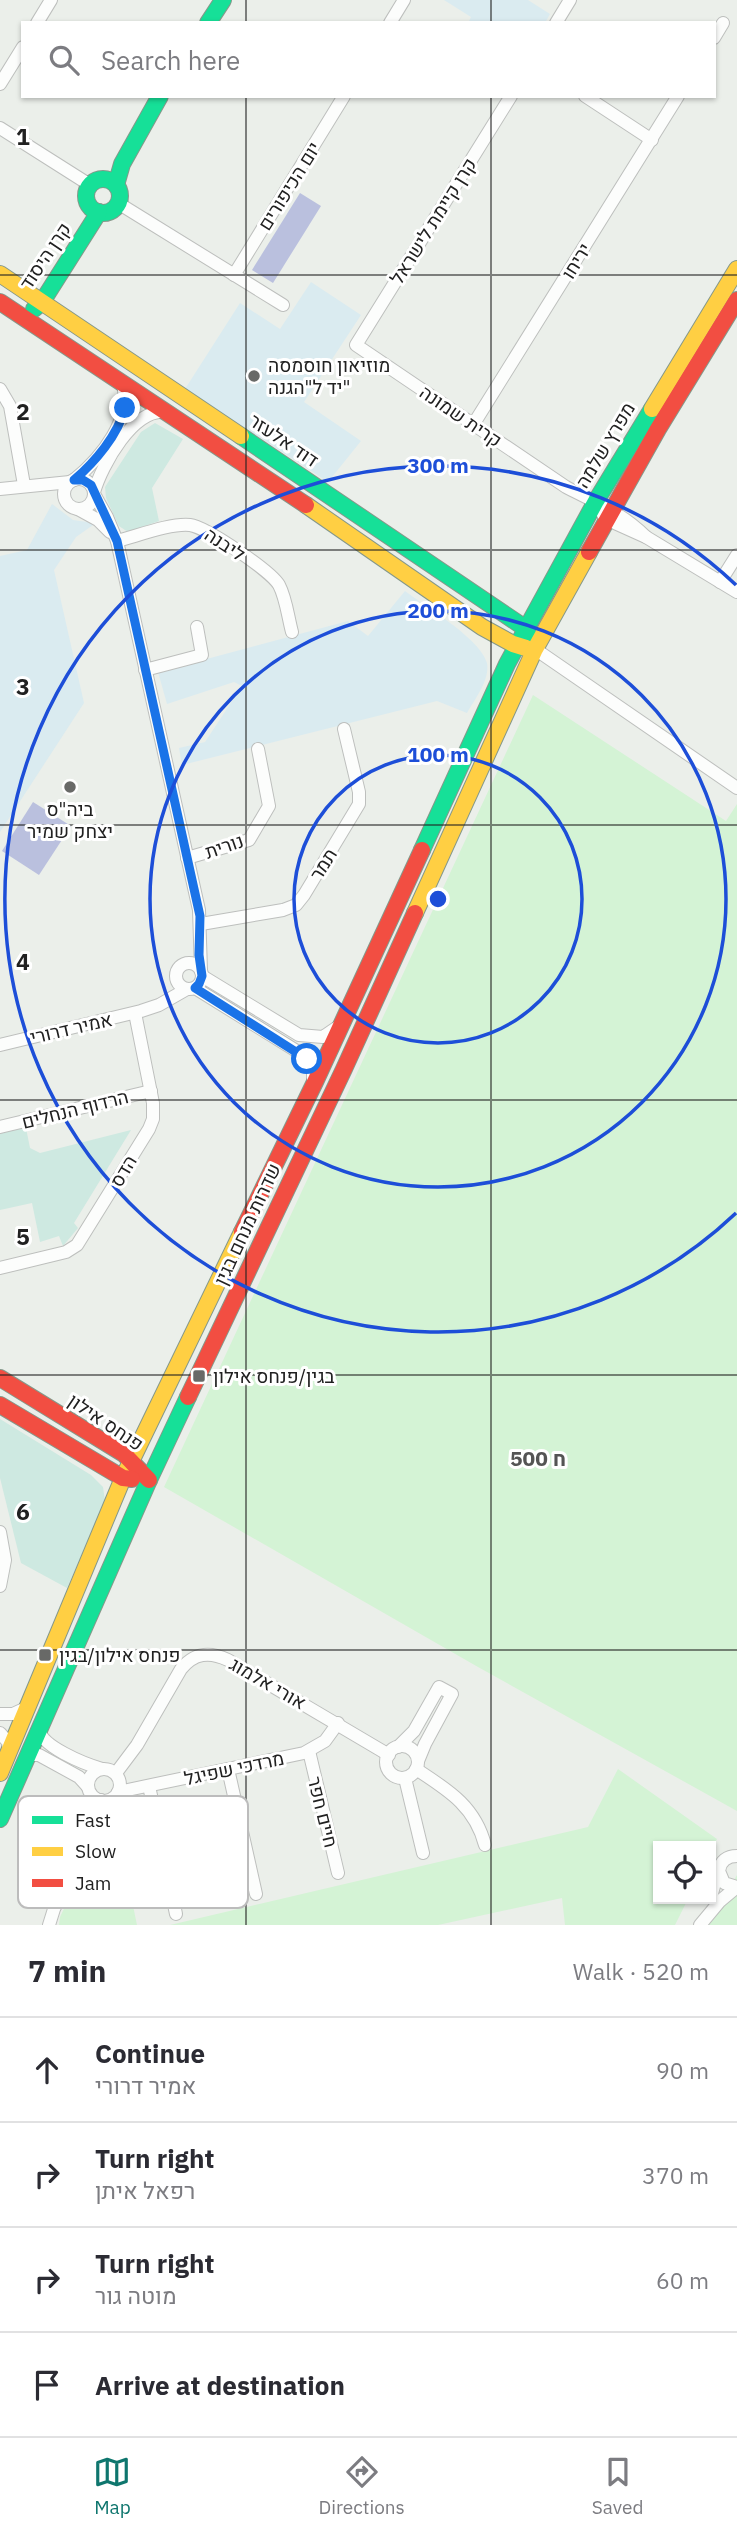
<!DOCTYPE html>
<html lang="en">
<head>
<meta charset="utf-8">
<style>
  body { margin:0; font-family:"IBM Plex Sans",Heebo,sans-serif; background:#f7f7f7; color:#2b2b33 }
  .controls { position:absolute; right:21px; bottom:21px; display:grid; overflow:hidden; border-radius:0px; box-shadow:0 2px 5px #0004 }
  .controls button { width:63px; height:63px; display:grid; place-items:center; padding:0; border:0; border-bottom:2px solid #e1e1e2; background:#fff; color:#2b2b33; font:35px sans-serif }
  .stop { position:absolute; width:21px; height:21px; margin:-16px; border:5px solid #1a73e8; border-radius:50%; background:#fff }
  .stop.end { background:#1a73e8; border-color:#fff; box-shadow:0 2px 7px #0008 }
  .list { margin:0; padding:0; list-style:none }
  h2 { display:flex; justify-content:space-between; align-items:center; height:91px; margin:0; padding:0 28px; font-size:30px }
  h2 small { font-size:23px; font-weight:400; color:#7c7c81 }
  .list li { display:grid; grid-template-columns:46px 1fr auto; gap:21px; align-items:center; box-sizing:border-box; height:105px; padding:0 28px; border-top:2px solid #e1e1e2 }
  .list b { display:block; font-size:26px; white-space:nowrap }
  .list p { margin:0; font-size:23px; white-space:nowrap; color:#7c7c81 }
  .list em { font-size:23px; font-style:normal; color:#7c7c81 }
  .icon { flex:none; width:38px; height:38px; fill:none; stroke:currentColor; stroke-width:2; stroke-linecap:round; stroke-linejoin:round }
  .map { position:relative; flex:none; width:737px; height:1925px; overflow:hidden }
  .search { position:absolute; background:#fff; box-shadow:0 2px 5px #0004; left:21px; right:21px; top:21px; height:77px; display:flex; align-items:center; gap:18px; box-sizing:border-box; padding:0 24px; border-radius:0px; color:#7c7c81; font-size:26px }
  .sheet { height:511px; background:#fff }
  nav { display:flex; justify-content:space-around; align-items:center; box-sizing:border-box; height:98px; border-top:2px solid #e1e1e2; background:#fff; font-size:19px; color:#7c7c81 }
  nav a { display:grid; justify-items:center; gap:4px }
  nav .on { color:#0f766e }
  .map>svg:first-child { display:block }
  .grass { fill:#cee9e1 }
  .sand { fill:#d4f3d5 }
  .park { fill:#daebf0 }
  .pitch { fill:#bac0de }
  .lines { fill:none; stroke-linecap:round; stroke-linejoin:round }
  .street-casing { stroke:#bdbfbd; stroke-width:14 }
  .fast-casing { stroke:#85988a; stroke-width:18 }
  .slow-casing { stroke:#85988a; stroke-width:18 }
  .jam-casing { stroke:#85988a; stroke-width:18 }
  .street { stroke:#fcfdfc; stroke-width:12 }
  .fast { stroke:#16e098; stroke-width:16 }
  .slow { stroke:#ffcf43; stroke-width:16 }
  .jam { stroke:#f24e42; stroke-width:16 }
  .route { stroke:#1a73e8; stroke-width:9 }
  .grid { fill:none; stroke:#212121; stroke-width:2; stroke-opacity:0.55 }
  .ring { fill:none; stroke:#1d4ed8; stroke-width:3.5 }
  .poi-dot { fill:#686967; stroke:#fff; stroke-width:2.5 }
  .labels { text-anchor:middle; stroke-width:6; stroke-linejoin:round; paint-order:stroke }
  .street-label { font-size:19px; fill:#212121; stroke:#fff }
  .poi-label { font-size:19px; fill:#212121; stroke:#fff; text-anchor:start }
  .neighbourhood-label { font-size:21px; font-weight:bold; fill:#545454; stroke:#fff }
  .key { fill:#fff; stroke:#bcbcbc; stroke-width:2 }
  .key-label { font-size:19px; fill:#212121 }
  .grid-label { font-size:23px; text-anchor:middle; font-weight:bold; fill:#212121; stroke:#fff; stroke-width:6; stroke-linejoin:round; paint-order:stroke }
  .centre { fill:#1d4ed8; stroke:#fff; stroke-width:3.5 }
  .ring-label { font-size:21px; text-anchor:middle; font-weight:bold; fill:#1d4ed8; stroke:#fff; stroke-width:6; stroke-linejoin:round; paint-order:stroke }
</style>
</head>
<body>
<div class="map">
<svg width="737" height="1925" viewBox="0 0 737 1925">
  <rect width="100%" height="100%" fill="#ebefea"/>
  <g class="grass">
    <path d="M155 423 183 439 152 488 159 521 128 532 119 526 106 498 105 487 141 432Z"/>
    <path d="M26 1128 30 1148 40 1153 131 1130 74 1223 78 1228 63 1246 59 1236 40 1242 32 1203 0 1210V1133Z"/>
    <path d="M0 1419 91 1475 103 1487 105 1501 67 1588 21 1563 0 1478Z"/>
  </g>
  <g class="sand">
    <path d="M533 695 726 821 737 804V1811L478 1667 164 1487Z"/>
    <path d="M618 1769 717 1839 711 1851V1846H658V1899H688L675 1925H565L562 1898 438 1925H170L588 1827Z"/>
    <path d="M113 1809 137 1925H59L60 1917 98 1839 102 1811Z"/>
    <path d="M737 1875V1925H708Z"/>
  </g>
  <g class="park">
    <path d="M444 0H528L550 14 545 23H468L471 17Z"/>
    <path d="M311 282 361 315 304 402 361 441 328 482 185 389 240 303 280 329Z"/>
    <path d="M52 504 73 520 87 522 93 525 76 537 54 570 84 703 0 832V556L27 550Z"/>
    <path d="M405 591C425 606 481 639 487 663 490 680 475 699 467 713L437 701 182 765 179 748 205 742 242 686 234 682 167 704 158 672 348 621 368 636Z"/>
  </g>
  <g class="pitch">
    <path d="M300 193 321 206 273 283 252 270Z"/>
    <path d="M33 802 71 826 39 875 2 851Z"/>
  </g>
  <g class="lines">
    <defs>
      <g id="street">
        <path d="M37 23 51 0"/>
        <path d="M390 23 404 0"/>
        <path d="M556 23 570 0"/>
        <path d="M714 38 723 23"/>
        <path d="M0 84 23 47"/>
        <path d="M511 96 356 345 566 487C595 502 622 513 646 537"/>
        <path d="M585 96 652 140"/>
        <path d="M0 128 90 185"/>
        <path d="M118 203 283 305"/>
        <path d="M234 275 344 96"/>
        <path d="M0 389 10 406 24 485"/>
        <path d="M473 425 678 96"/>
        <circle cx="79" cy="494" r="15"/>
        <path d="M74 480C101 458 134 418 122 382"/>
        <path d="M0 489 70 482"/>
        <path d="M94 492C102 465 133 408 166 412"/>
        <path d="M94 494 107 517 117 541 199 910 201 971"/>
        <path d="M78 509 98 520 110 532"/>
        <path d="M602 513 606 519 646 537 737 592"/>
        <path d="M117 541C137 536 170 523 190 525 206 527 271 571 279 585 286 598 288 617 292 632"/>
        <path d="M720 582 737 555"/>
        <path d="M535 649 737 788"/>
        <path d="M145 670 202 655 197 627"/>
        <path d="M187 858 249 840 269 806 258 749"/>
        <path d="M201 924 283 910 296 905 304 895 359 804V792L344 729"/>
        <circle cx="189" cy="976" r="13"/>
        <path d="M202 976 299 1035 323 1037 339 1026"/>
        <path d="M195 988 303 1055 313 1071V1085"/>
        <path d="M0 1045 141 1011 159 1005 187 989"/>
        <path d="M0 1127 151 1091"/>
        <path d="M0 1268 66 1252 77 1245 149 1129 153 1119V1103L135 1013"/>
        <path d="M0 1532 5 1560 0 1586"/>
        <path d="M0 1714H13L28 1707"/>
        <path d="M39 1728C39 1746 85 1764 102 1769"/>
        <path d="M0 1733 8 1742 9 1753"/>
        <circle cx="402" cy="1762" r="16"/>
        <path d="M398 1747 414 1731 439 1687 452 1694 425 1744 418 1761"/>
        <path d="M309 1751 338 1873"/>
        <path d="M24 1761 32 1755H39L79 1777 88 1787"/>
        <circle cx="104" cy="1785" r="16"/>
        <path d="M228 1769 256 1894"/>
        <path d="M416 1769C448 1790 475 1806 485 1845"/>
        <path d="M116 1773 137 1745 181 1669C194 1653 209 1651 228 1660L389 1755"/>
        <path d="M405 1778 423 1853"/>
        <path d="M149 1786 176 1914"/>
        <path d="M118 1792 304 1753 325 1741 338 1723"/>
        <path d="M737 1856C727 1856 720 1861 719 1871L724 1883 737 1887"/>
        <path d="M711 1897 718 1872"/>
        <path d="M49 1925 54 1909 88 1839 101 1800"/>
        <path d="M700 1925 720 1901 737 1887"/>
      </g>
      <g id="fast">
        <path d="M208 23 223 0"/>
        <circle cx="103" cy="196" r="17"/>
        <path d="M116 185 122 164 160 96"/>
        <path d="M34 309 42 302 99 212"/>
        <path d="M241 436 525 628 530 638"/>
        <path d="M422 850 507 664 596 501 652 409"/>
        <path d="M0 1819 149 1480 188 1397"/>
      </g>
      <g id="slow">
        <path d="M0 274 241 436"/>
        <path d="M652 409 737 269"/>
        <path d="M306 505 482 627 513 644 526 648"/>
        <path d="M415 913 535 649 589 552"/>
        <path d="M0 1773 123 1478 242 1232"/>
      </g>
      <g id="jam">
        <path d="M0 302 306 505"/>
        <path d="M589 552 658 429 737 300"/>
        <path d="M242 1232 315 1082 422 850"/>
        <path d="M0 1378 124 1454 149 1480"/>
        <path d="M188 1397 344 1069 415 913"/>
        <path d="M0 1405 123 1478 132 1479"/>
      </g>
    </defs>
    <use href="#street" class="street-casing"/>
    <use href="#fast" class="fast-casing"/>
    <use href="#slow" class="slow-casing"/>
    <use href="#jam" class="jam-casing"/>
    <use href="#street" class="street"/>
    <use href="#fast" class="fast"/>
    <use href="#slow" class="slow"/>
    <use href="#jam" class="jam"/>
  </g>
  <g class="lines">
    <path class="route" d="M125 408C118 435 95 462 74 480H83L91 485 117 541 200 916 199 955 202 976 199 984 195 988 307 1059"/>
  </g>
  <path class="grid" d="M246 0V23M491 0V23M246 96V1925M491 96V1925M0 275H737M0 550H737M0 825H737M0 1100H737M0 1375H737M0 1650H737"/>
  <g class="ring">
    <circle cx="438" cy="899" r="144"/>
    <circle cx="438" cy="899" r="288"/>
    <path d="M736 1213A433 433 0 1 1 736 585"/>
  </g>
  <g class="poi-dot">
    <circle cx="254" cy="376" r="7"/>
    <circle cx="70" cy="787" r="7"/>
    <rect x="192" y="1369" width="14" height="14" rx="3.5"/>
    <rect x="38" y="1648" width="14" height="14" rx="3.5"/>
  </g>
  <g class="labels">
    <g class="street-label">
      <text transform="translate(289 186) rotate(-58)" y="7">יום הכיפורים</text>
      <text transform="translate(433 221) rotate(-58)" y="7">קרן קיימת לישראל</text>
      <text transform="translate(45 256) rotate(-56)" y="7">קרן היסוד</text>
      <text transform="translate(576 261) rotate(-58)" y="7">יריחו</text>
      <text transform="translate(461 416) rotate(34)" y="7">קרית שמונה</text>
      <text transform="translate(284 440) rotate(34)" y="7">דוד אלעזר</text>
      <text transform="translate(605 445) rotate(-59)" y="7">מפרץ שלמה</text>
      <text transform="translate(225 544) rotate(33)" y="7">ליבנה</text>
      <text transform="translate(224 846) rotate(-19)" y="7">נורית</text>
      <text transform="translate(323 864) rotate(-58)" y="7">תמר</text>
      <text transform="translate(71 1028) rotate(-13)" y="7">אמיר דרורי</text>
      <text transform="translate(75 1109) rotate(-14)" y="7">הרדוף הנחלים</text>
      <text transform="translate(123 1171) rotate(-59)" y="7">הדס</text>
      <text transform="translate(247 1224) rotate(-65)" y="7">שדרות מנחם בגין</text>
      <text transform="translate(106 1422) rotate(34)" y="7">פנחס אילון</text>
      <text transform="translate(268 1683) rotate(30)" y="7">אורי אלמוג</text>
      <text transform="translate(234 1768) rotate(-12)" y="7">מרדכי שפיגל</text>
      <text transform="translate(323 1812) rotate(76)" y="7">חיים חפר</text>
    </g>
    <g class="poi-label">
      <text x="268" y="372">מוזיאון חוסמסה<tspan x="268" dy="22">יד ל"הגנה"</tspan></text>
      <text x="70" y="816" text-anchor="middle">ביה"ס<tspan x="70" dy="22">יצחק שמיר</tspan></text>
      <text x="213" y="1383">בגין/פנחס אילון</text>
      <text x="59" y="1662">פנחס אילון/בגין</text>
    </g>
    <g class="neighbourhood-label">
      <text x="538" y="1466">ח 500</text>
    </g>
  </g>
  <rect x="18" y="1796" width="230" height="112" rx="10" class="key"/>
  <rect x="32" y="1816" width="31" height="8" fill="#16e098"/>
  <rect x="32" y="1847" width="31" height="9" fill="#ffcf43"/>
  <rect x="32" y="1879" width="31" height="8" fill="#f24e42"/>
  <g class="key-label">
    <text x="75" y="1827">Fast</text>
    <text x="75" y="1858">Slow</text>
    <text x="75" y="1890">Jam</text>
  </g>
  <g class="grid-label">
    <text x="23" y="145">1</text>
    <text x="23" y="420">2</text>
    <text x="23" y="695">3</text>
    <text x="23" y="970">4</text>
    <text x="23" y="1245">5</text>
    <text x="23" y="1520">6</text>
  </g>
  <circle cx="438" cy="899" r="10" class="centre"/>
  <g class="ring-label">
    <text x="438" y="473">300 m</text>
    <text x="438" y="618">200 m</text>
    <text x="438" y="762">100 m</text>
  </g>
</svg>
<div class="controls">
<button><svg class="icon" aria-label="locate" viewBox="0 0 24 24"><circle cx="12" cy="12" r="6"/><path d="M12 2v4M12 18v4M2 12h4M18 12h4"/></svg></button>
</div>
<div class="stop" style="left:307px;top:1059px"></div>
<div class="stop end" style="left:125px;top:408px"></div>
<div class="search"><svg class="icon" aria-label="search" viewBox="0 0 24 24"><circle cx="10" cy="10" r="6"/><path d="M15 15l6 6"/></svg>Search here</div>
</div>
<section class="sheet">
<h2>7 min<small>Walk · 520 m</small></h2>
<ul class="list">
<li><svg class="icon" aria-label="ahead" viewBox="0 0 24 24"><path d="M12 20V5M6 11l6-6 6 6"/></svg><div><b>Continue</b><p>אמיר דרורי</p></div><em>90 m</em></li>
<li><svg class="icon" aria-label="right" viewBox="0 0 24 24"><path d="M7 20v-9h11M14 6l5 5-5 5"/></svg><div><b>Turn right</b><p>רפאל איתן</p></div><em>370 m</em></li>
<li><svg class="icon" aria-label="right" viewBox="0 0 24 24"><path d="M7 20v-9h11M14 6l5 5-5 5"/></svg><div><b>Turn right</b><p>מוטה גור</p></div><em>60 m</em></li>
<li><svg class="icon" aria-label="arrive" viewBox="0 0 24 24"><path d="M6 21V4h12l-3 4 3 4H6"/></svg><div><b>Arrive at destination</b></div></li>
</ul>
</section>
<nav>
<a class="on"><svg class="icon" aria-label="map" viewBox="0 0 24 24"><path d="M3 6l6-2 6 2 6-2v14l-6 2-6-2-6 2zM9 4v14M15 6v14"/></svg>Map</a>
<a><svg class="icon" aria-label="directions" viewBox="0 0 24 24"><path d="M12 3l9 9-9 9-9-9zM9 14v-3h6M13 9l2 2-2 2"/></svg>Directions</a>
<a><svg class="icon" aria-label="saved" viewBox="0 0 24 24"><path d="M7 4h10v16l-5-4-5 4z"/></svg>Saved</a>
</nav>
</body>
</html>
